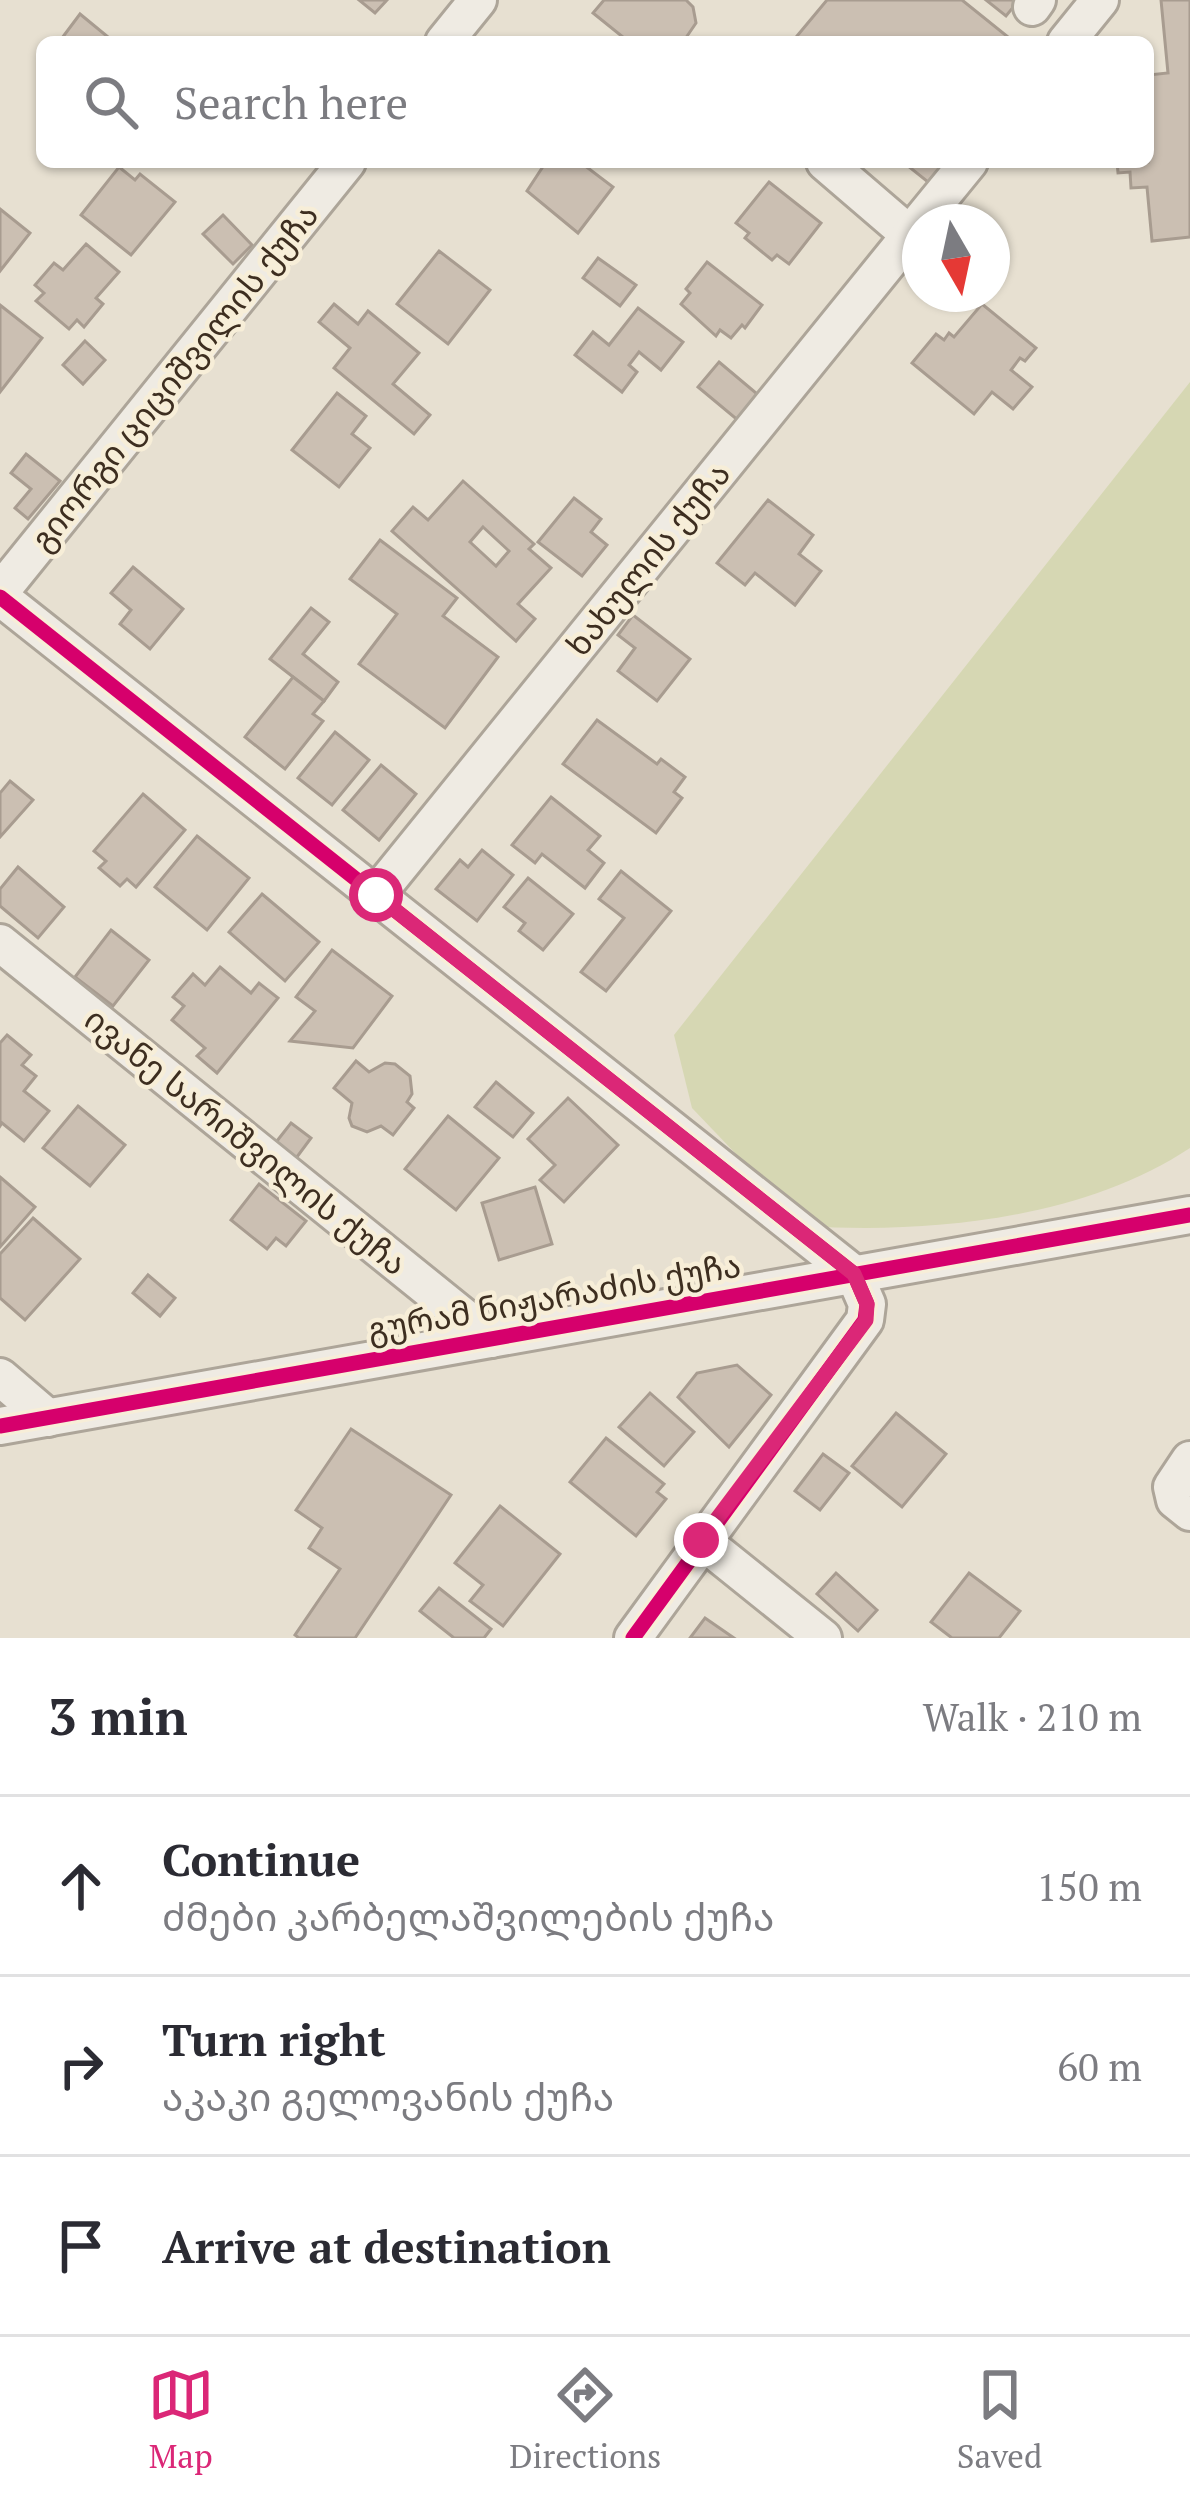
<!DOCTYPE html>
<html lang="en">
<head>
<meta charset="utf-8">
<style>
  body { margin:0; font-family:"PT Serif","Noto Sans Georgian",serif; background:#f7f7f7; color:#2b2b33 }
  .compass { position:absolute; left:902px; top:204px; width:108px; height:108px; border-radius:50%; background:#fff; box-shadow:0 3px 9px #0004; rotate:171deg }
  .stop { position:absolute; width:36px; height:36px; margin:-27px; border:9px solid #db2777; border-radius:50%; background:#fff }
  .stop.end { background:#db2777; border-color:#fff; box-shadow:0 3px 12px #0008 }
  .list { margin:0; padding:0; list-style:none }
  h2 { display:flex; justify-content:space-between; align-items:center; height:156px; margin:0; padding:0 48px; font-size:51px }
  h2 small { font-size:39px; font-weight:400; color:#7c7c81 }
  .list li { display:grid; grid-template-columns:78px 1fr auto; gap:36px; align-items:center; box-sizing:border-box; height:180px; padding:0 48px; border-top:3px solid #e1e1e2 }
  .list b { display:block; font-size:45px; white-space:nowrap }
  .list p { margin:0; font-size:39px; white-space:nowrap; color:#7c7c81 }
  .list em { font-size:39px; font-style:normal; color:#7c7c81 }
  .icon { flex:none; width:66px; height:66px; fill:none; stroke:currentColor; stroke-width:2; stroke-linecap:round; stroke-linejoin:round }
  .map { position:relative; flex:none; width:1190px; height:1638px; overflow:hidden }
  .search { position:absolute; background:#fff; box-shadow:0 3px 9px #0004; left:36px; right:36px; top:36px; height:132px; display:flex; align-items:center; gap:30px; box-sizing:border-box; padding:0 42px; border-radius:18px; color:#7c7c81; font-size:45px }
  .sheet { height:696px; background:#fff }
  nav { display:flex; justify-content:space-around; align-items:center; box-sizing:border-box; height:168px; border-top:3px solid #e1e1e2; background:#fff; font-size:33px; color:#7c7c81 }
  nav a { display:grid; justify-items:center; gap:6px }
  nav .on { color:#db2777 }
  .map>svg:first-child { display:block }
  .green { fill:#d6d7b3 }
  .building { fill:#cbbfb2; stroke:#a89c90; stroke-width:3; fill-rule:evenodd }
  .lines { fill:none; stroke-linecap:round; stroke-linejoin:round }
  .minor-casing { stroke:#ada599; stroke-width:42 }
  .minor { stroke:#efebe3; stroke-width:36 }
  .cycleway-casing { stroke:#f7eed8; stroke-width:22 }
  .cycleway { stroke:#d6006c; stroke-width:15 }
  .route { stroke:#db2777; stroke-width:15 }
  .labels { text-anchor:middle; stroke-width:9; stroke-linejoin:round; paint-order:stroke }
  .street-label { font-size:33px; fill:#3d2e20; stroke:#f7eed8 }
</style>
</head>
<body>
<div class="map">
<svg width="1190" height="1638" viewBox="0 0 1190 1638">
  <rect width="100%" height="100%" fill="#e7e0d1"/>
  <path class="green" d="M1190 382V1148C1083 1219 930 1234 805 1226L692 1108 674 1035Z"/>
  <g class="building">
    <path d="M359 0H387L375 13Z"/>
    <path d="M604 0H686L693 7 696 23 683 42H629L593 13Z"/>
    <path d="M827 0H962L1013 41 792 42Z"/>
    <path d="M986 0H1019L1006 16Z"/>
    <path d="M1161 0H1190V237L1152 241 1147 187 1131 188 1130 172 1118 173 1117 162H1148V75L1168 73Z"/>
    <path d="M80 14 108 37 104 42H59Z"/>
    <path d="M546 162H580L613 187 578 233 527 191Z"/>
    <path d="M903 162H945L928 182Z"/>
    <path d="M119 167 135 180 140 174 175 202 131 255 81 215Z"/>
    <path d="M769 182 821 223 789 264 777 255 772 260 745 238 749 233 736 223Z"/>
    <path d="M0 209 30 233 0 271Z"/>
    <path d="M223 215 252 245 233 264 203 234Z"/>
    <path d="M86 244 119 272 96 298 103 304 84 327 77 320 69 329 36 301 44 293 35 285 54 263 63 270Z"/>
    <path d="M439 251 490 290 448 344 397 304Z"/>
    <path d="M598 258 636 285 620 306 583 278Z"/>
    <path d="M707 262 762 305 745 328 742 325 731 338 720 330 716 336 681 304 690 293 686 289Z"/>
    <path d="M334 304 358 324 368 311 419 353 393 384 430 415 414 434 334 368 350 348 319 322Z"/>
    <path d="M982 304 1036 348 1025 361 1020 358 1011 370 1032 387 1013 409 992 392 974 414 912 363 936 334 944 340 949 333 954 337Z"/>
    <path d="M0 305 42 338 0 392Z"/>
    <path d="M638 308 683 342 661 370 639 352 629 365 637 372 622 392 575 355 593 332 609 345Z"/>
    <path d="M85 341 105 360 83 384 63 365Z"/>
    <path d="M719 362 762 398 740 422 698 387Z"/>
    <path d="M337 393 366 416 352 434 370 448 339 487 292 450Z"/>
    <path d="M26 454 60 481 28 519 15 508 31 489 11 473Z"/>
    <path d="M463 481 534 544 529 549 551 568 518 604 535 619 516 641 392 531 413 507 428 520ZM483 527 509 551 496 566 470 542Z"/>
    <path d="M574 498 601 519 591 532 607 545 582 576 538 542Z"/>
    <path d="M768 500 813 535 799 554 821 571 795 605 755 573 745 585 717 563Z"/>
    <path d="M380 540 457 598 443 616 498 657 445 728 359 664 397 614 350 579Z"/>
    <path d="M133 567 183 609 150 649 120 624 131 610 111 593Z"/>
    <path d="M311 608 329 622 303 654 338 682 324 701 270 659Z"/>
    <path d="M633 615 690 659 657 701 618 671 635 648 618 635Z"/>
    <path d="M293 677 324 701 313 714 323 721 285 769 245 737Z"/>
    <path d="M597 720 657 764 661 759 685 777 674 792 682 798 656 833 563 764Z"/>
    <path d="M335 732 369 760 332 805 298 778Z"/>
    <path d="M381 765 416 794 379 840 343 810Z"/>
    <path d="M10 781 33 800 0 837V793Z"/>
    <path d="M143 794 185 830 136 887 127 879 120 886 99 868 106 861 94 851Z"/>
    <path d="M551 797 600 836 588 850 604 863 585 888 542 854 535 863 512 845Z"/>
    <path d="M197 836 249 878 207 930 155 887Z"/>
    <path d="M482 850 513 875 477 921 436 889 460 860 468 867Z"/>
    <path d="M18 867 64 907 38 938 0 906V889Z"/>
    <path d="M621 871 671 911 606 991 581 972 624 918 599 899Z"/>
    <path d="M528 878 573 914 543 950 519 931 525 923 504 907Z"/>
    <path d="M262 894 319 942 285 981 229 932Z"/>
    <path d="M111 930 149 960 113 1006 75 977Z"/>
    <path d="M332 950 392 996 353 1048 290 1041 315 1011 296 997Z"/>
    <path d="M220 967 251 993 259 983 278 998 217 1073 197 1056 205 1048 172 1020 184 1006 173 997 193 974 205 985Z"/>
    <path d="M7 1035 31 1055 22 1065 36 1076 24 1091 49 1111 24 1141 2 1123 0 1126V1043Z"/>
    <path d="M356 1061 369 1072 385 1063 395 1064 410 1076 412 1094 407 1102 414 1108 393 1135 381 1126 367 1132 352 1126 349 1118 352 1103 334 1088Z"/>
    <path d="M496 1082 533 1113 513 1137 475 1107Z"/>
    <path d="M568 1098 618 1145 564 1202 540 1180 555 1165 528 1139Z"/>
    <path d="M78 1106 125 1145 90 1186 43 1148Z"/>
    <path d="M448 1116 499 1158 456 1210 405 1169Z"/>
    <path d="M291 1123 311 1138 294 1161 273 1146Z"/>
    <path d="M0 1177 35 1207 0 1247Z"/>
    <path d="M259 1184 306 1221 286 1246 276 1238 267 1249 231 1220Z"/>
    <path d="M535 1187 552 1244 499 1260 482 1203Z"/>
    <path d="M33 1218 80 1259 25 1320 0 1298V1254Z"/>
    <path d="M148 1275 175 1298 160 1316 133 1293Z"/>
    <path d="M737 1365 771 1395 729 1447 678 1397 697 1373Z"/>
    <path d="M650 1393 694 1432 664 1466 619 1427Z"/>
    <path d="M896 1413 946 1454 902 1507 852 1466Z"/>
    <path d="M351 1429 451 1495 355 1638H299L295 1635 340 1569 309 1548 322 1528 296 1510Z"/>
    <path d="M606 1438 664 1484 657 1492 666 1499 636 1536 570 1482Z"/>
    <path d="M823 1454 849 1473 820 1510 795 1491Z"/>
    <path d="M500 1506 560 1554 503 1626 470 1601 483 1585 455 1563Z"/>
    <path d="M836 1573 877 1610 858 1631 817 1594Z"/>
    <path d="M969 1573 1020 1611 999 1638H952L931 1622Z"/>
    <path d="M439 1588 491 1629 484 1638H454L420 1611Z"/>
    <path d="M705 1618 734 1638H690Z"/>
  </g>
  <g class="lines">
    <defs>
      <g id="minor">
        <path d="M1032 7 1037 0"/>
        <path d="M444 42 478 0"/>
        <path d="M1066 42 1100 0"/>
        <path d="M825 162 910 235"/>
        <path d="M920 222 969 162"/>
        <path d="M0 592 347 162"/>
        <path d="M0 597 854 1274 867 1304 865 1320 633 1638"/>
        <path d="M376 895 920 223"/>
        <path d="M0 943 491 1339"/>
        <path d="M0 1377 48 1418"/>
        <path d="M0 1426 1190 1215"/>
        <path d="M1190 1460 1172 1487 1175 1500 1190 1512"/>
        <path d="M701 1540 823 1638"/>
      </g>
    </defs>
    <use href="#minor" class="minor-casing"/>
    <use href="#minor" class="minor"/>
    <defs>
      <g id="cycleway">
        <path d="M0 597 854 1274 867 1304 865 1320 633 1638"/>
        <path d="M0 1426 1190 1215"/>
      </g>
    </defs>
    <use href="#cycleway" class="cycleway-casing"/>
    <use href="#cycleway" class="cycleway"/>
  </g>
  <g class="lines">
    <path class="route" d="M376 895 854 1274 867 1304 866 1320 701 1540"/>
  </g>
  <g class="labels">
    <g class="street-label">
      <text transform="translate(174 377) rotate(-51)" y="12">გიორგი ციციშვილის ქუჩა</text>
      <text transform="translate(648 559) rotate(-51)" y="12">ხახულის ქუჩა</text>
      <text transform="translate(246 1141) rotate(39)" y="12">ივანე სარიშვილის ქუჩა</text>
      <text transform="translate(554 1297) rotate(-10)" y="12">გურამ ნიჟარაძის ქუჩა</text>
    </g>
  </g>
</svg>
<svg class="compass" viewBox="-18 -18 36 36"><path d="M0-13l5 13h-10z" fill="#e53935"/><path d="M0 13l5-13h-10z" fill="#7c7c81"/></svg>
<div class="stop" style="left:376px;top:895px"></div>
<div class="stop end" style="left:701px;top:1540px"></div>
<div class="search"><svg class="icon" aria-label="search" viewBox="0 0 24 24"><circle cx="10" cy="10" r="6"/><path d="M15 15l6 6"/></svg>Search here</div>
</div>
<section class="sheet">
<h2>3 min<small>Walk · 210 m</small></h2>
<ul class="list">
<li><svg class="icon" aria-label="ahead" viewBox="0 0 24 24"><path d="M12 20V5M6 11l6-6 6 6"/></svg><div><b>Continue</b><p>ძმები კარბელაშვილების ქუჩა</p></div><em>150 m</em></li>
<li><svg class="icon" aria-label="right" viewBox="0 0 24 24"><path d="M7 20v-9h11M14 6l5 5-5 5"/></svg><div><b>Turn right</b><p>აკაკი გელოვანის ქუჩა</p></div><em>60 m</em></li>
<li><svg class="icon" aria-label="arrive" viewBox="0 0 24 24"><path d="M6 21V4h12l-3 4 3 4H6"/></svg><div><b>Arrive at destination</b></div></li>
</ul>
</section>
<nav>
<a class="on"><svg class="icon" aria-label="map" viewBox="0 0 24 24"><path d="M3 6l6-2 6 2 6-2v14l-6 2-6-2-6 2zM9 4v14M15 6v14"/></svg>Map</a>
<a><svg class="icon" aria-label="directions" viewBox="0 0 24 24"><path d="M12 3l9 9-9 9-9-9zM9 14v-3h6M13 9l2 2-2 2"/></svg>Directions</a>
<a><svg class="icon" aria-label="saved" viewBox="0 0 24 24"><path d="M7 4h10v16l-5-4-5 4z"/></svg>Saved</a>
</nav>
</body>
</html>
